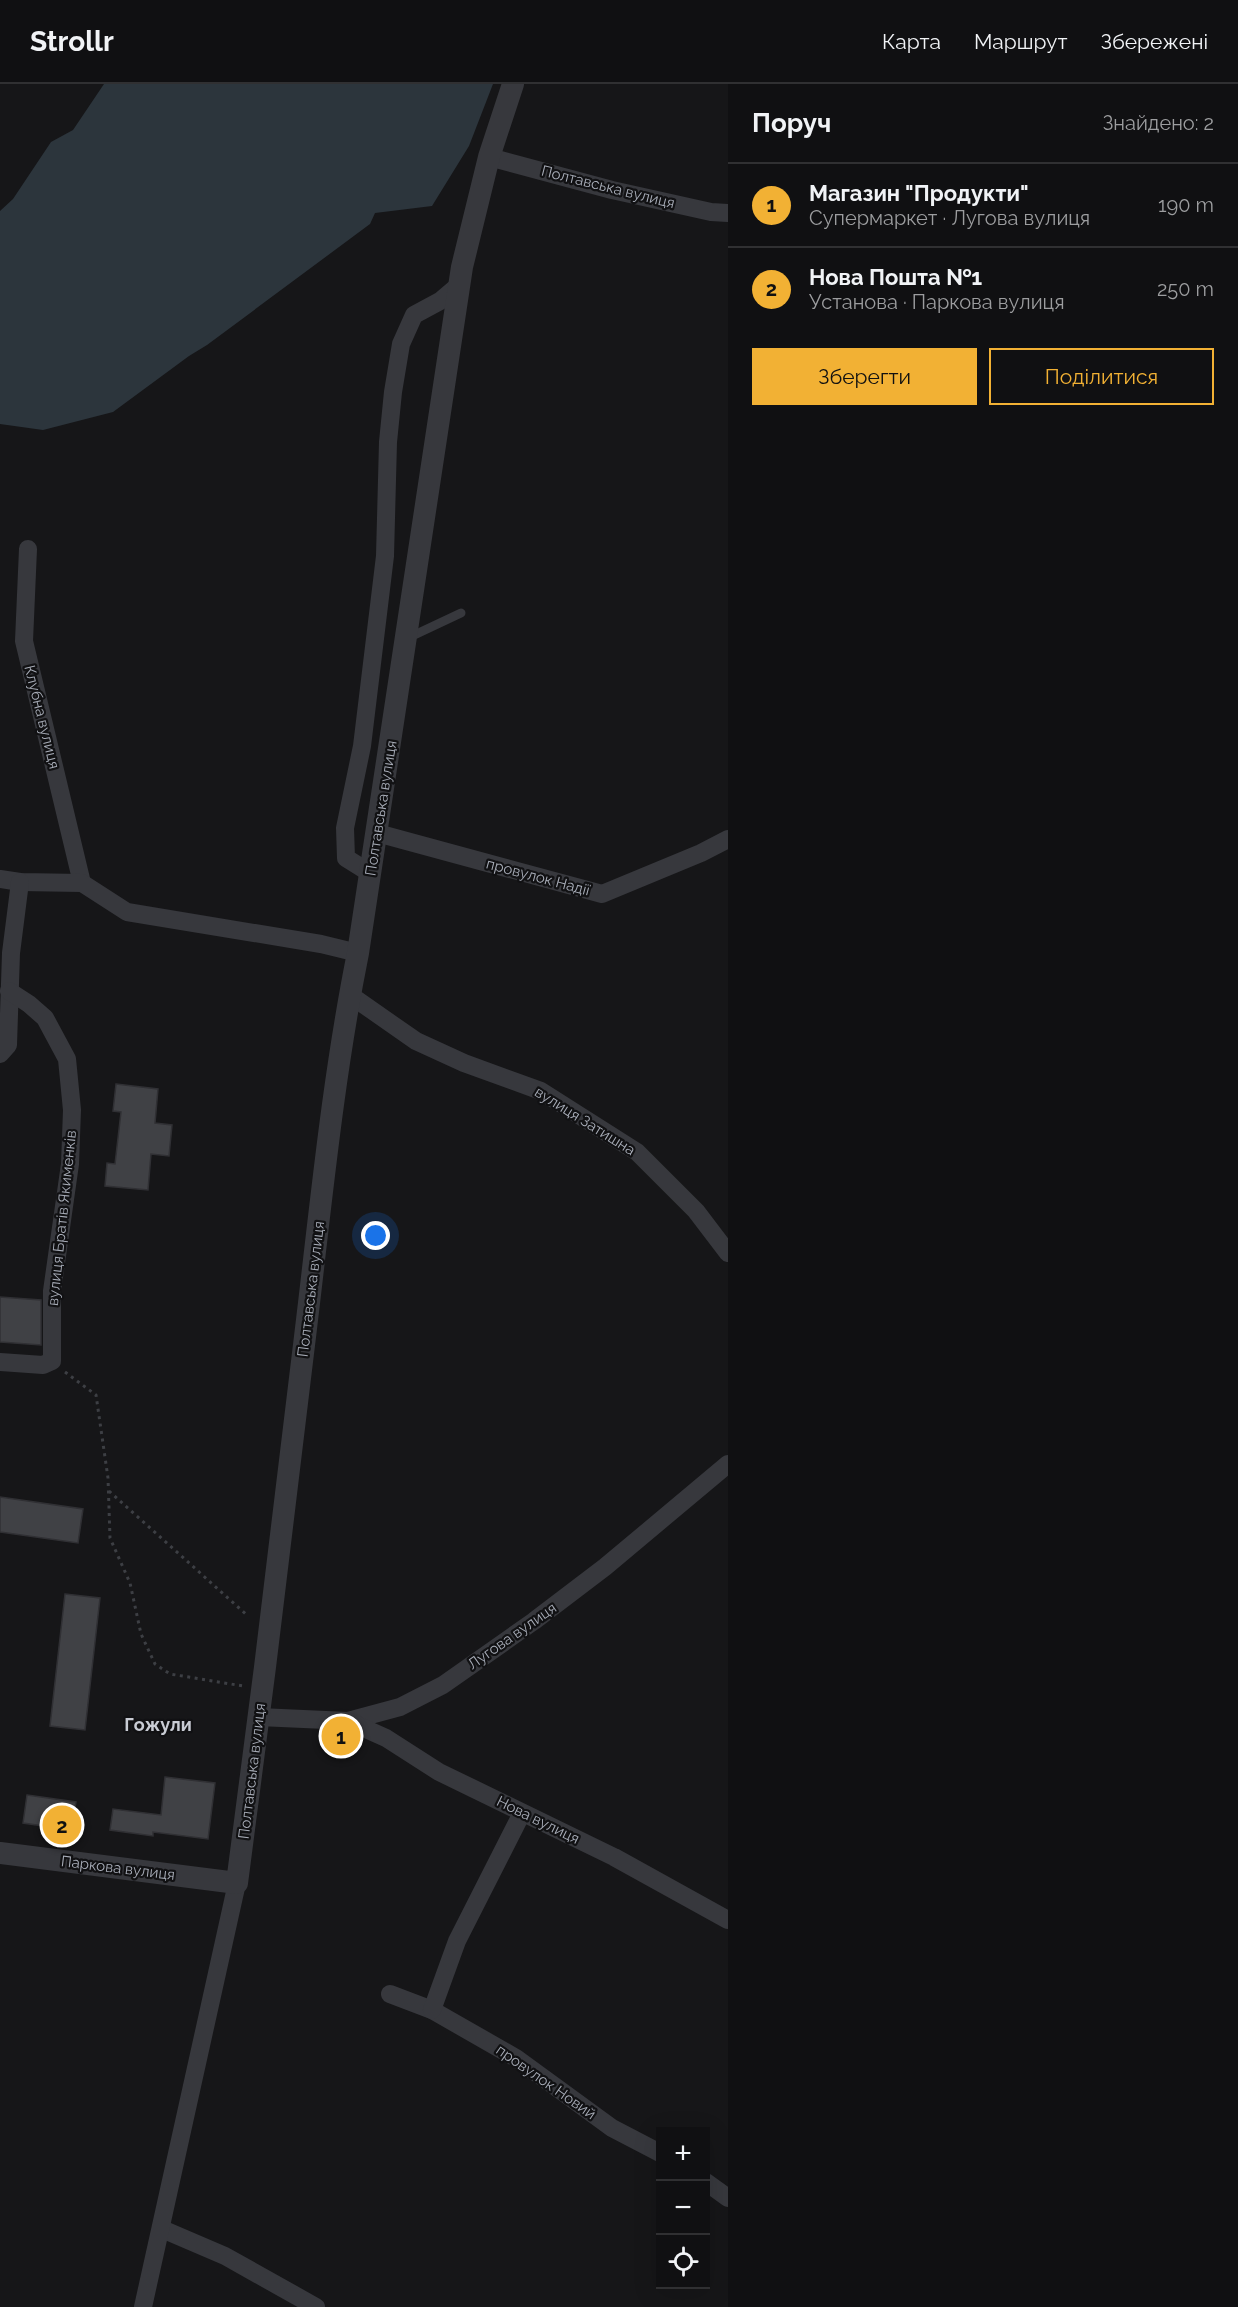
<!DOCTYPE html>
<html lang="uk">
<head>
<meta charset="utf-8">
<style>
  body { margin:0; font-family:Raleway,sans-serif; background:#1e1e20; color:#f1f3f6 }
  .controls { position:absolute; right:18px; bottom:18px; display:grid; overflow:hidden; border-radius:0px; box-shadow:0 6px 24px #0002 }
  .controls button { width:54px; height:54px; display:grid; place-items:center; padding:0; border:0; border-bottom:2px solid #303032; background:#101012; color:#f1f3f6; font:30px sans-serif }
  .you { position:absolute; left:376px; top:1152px; width:21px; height:21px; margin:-15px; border:4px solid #fff; border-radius:50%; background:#1a73e8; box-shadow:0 0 0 9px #1a73e833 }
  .badge { display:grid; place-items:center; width:39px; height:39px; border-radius:50%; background:#f2b134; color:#111; font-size:20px; font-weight:700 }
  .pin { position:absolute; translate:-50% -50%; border:3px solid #fff; box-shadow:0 2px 6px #0006 }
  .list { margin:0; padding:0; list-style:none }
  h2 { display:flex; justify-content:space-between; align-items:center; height:78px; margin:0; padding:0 24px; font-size:26px }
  h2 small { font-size:20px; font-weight:400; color:#9c9d9f }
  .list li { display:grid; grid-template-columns:39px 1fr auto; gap:18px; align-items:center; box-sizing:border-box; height:84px; padding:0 24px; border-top:2px solid #303032 }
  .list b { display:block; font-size:22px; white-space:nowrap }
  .list p { margin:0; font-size:20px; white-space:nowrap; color:#9c9d9f }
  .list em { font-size:20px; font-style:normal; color:#9c9d9f }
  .actions { display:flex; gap:12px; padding:18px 24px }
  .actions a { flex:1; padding:14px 0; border:2px solid #f2b134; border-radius:0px; text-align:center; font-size:21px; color:#f2b134 }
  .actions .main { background:#f2b134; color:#111 }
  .icon { flex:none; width:33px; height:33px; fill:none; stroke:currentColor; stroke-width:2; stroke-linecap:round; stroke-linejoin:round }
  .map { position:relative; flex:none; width:728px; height:2223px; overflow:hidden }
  header { display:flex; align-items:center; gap:36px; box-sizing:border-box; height:84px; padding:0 30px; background:#101012; border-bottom:2px solid #303032 }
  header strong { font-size:28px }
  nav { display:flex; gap:33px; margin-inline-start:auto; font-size:21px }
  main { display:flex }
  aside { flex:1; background:#101012 }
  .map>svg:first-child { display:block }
  .water { fill:#2c353c }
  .building { fill:#404145; stroke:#303034; stroke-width:1.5 }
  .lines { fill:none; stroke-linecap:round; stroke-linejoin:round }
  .path { stroke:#3d3f44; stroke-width:3; stroke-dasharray:3 4.5; stroke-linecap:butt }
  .service { stroke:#37383d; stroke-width:9 }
  .minor { stroke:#37383d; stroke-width:18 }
  .tertiary { stroke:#37383d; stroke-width:22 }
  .labels { text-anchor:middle; stroke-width:4.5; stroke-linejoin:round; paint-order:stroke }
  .street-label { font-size:15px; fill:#a8adb8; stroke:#111113 }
  .quarter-label { font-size:18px; font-weight:bold; fill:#c9ccd4; stroke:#111113 }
</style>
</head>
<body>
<header>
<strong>Strollr</strong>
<nav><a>Карта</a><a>Маршрут</a><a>Збережені</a></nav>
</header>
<main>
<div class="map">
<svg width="728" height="2223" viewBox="0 0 728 2223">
  <rect width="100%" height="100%" fill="#161618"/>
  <path class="water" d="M104 0H493L469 62 432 122 375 129 370 140 207 261 189 272 113 328 43 346 0 340V127L13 115 51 58 73 46Z"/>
  <g class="building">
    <path d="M116 1000 158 1005 155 1039 172 1041 169 1072 151 1070 148 1106 105 1102 107 1079 115 1080 121 1028 113 1027Z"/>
    <path d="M0 1213 41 1216V1261L0 1258Z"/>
    <path d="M0 1413 83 1425 78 1459 0 1448Z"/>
    <path d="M65 1510 100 1514 85 1646 50 1642Z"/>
    <path d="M333 1648 349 1650 350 1660 335 1663Z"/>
    <path d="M165 1693 215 1699 208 1755 153 1748V1752L110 1746 113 1725 161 1731Z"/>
    <path d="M27 1711 76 1718 71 1746 23 1739Z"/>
  </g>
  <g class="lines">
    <g class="path">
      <path d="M65 1288 96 1311 108 1394 110 1454 130 1499 141 1550 155 1580 170 1590 243 1602"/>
      <path d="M109 1407 248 1532"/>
    </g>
    <path class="service" d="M410 553 461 529"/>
    <g class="minor">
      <path d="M489 73 612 106 711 128 728 129"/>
      <path d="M28 465 24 557 82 799"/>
      <path d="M377 749 602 810 701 769 728 755"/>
      <path d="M370 789 346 774 345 744 362 662 385 472 388 358 393 308 401 260 414 231 440 217 460 200"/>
      <path d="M0 795 20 798 82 799 127 828 321 860 358 869"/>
      <path d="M350 911 416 957 464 979 541 1007 637 1068 696 1127 728 1169"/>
      <path d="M0 970 8 961 11 869 20 798"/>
      <path d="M0 1278 43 1281 52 1277V1207L70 1080 72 1026 67 975 45 934 29 920 9 907"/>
      <path d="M259 1633 348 1637 400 1623 443 1601 534 1537 605 1483 728 1380"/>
      <path d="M348 1637 386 1654 439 1688 614 1773 728 1836"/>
      <path d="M390 1910 432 1926 516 1974 612 2044 660 2069"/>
      <path d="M432 1926 457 1857 522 1729"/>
      <path d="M706 2098 728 2114"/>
      <path d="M162 2145 225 2172 316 2223"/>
      <path d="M143 2223 237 1799"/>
    </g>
    <path class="tertiary" d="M0 1769 237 1799C261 1620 283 1440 304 1261 320 1130 332 998 358 869L462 183 489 73 513 0"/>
  </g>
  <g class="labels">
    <g class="street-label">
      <text transform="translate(608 103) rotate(14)" y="5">Полтавська вулиця</text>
      <text transform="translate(42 633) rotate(76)" y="5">Клубна вулиця</text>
      <text transform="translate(381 724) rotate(-81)" y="5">Полтавська вулиця</text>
      <text transform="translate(538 793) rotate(15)" y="5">провулок Надії</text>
      <text transform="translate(585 1037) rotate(32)" y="5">вулиця Затишна</text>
      <text transform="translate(62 1134) rotate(-84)" y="5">вулиця Братів Якименків</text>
      <text transform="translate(311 1205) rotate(-83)" y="5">Полтавська вулиця</text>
      <text transform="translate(512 1552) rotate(-35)" y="5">Лугова вулиця</text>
      <text transform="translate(252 1687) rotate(-83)" y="5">Полтавська вулиця</text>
      <text transform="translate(538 1736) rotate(26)" y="5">Нова вулиця</text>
      <text transform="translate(118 1784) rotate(7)" y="5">Паркова вулиця</text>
      <text transform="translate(546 1998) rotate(35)" y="5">провулок Новий</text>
    </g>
    <g class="quarter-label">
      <text x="158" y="1647">Гожули</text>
    </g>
  </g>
</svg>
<div class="controls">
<button>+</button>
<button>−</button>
<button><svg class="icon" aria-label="locate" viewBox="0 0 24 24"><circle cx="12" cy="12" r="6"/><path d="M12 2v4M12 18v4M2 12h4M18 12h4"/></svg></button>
</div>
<div class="you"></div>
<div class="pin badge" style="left:341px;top:1652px">1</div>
<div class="pin badge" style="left:62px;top:1741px">2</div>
</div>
<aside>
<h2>Поруч<small>Знайдено: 2</small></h2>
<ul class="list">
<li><span class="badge">1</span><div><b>Магазин &quot;Продукти&quot;</b><p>Супермаркет · Лугова вулиця</p></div><em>190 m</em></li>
<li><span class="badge">2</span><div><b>Нова Пошта №1</b><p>Установа · Паркова вулиця</p></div><em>250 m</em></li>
</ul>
<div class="actions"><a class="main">Зберегти</a><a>Поділитися</a></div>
</aside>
</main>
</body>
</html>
